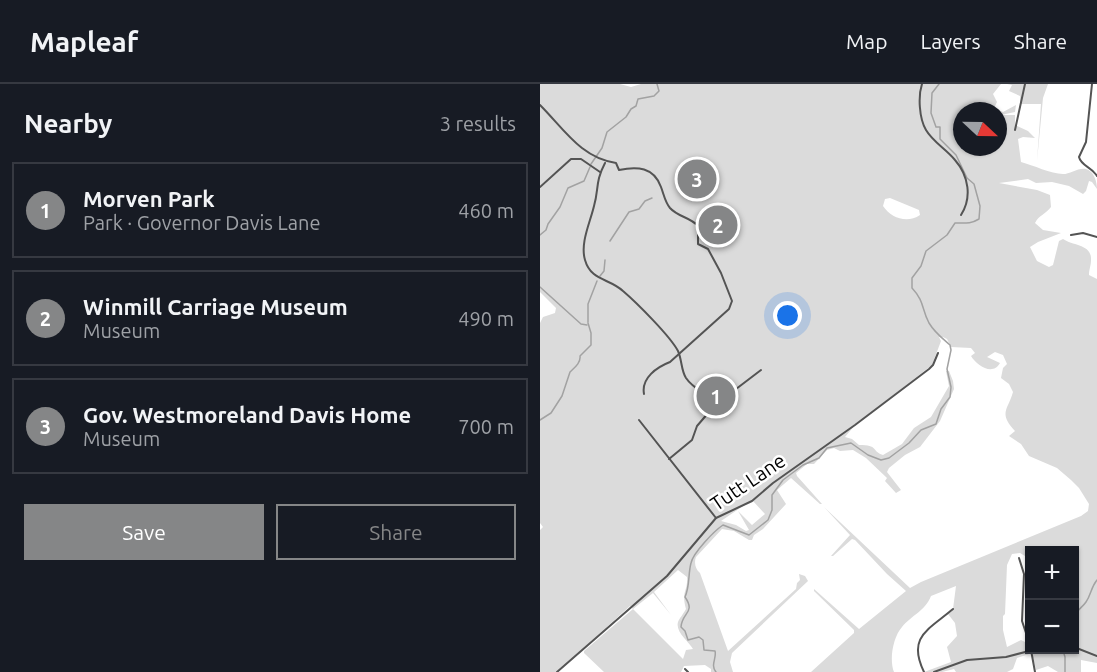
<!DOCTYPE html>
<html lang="en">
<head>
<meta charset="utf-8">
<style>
  body { margin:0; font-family:Ubuntu,sans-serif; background:#20242c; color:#f1f3f6 }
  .controls { position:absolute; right:18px; bottom:18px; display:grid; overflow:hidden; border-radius:0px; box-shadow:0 2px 4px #0004 }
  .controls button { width:54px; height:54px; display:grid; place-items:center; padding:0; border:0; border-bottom:2px solid #363941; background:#171b24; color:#f1f3f6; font:30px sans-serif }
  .compass { position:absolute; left:413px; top:18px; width:54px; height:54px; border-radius:50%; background:#171b24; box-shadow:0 2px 4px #0004; rotate:112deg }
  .you { position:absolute; left:248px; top:232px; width:21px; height:21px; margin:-15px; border:4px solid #fff; border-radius:50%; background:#1a73e8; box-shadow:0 0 0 9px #1a73e833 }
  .badge { display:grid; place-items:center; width:39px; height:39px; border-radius:50%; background:#858687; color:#fff; font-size:20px; font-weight:700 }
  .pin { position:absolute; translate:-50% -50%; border:3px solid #fff; box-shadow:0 2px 6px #0006 }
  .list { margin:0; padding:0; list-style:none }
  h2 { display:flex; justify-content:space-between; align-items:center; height:78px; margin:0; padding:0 24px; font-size:26px }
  h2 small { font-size:20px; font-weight:400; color:#9ea1a6 }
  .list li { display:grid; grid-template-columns:39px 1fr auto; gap:18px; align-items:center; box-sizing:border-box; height:96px; margin:0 12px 12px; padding:0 12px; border:2px solid #363941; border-radius:0px }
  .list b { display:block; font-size:22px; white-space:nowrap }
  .list p { margin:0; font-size:20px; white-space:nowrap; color:#9ea1a6 }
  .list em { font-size:20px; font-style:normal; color:#9ea1a6 }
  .actions { display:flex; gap:12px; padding:18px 24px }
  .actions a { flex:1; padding:14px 0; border:2px solid #858687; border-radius:0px; text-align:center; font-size:21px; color:#858687 }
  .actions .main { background:#858687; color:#fff }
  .map { position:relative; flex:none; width:557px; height:588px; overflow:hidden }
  header { display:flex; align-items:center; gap:36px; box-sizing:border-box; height:84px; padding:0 30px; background:#171b24; border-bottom:2px solid #363941 }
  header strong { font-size:28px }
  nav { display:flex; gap:33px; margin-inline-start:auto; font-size:21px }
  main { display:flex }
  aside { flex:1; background:#171b24 }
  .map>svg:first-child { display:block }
  .green { fill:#dbdbdb; fill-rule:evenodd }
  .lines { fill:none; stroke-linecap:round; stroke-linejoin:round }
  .stream { stroke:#a2a2a2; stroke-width:1.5 }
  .minor { stroke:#545454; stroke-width:2 }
  .labels { text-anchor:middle; stroke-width:5; stroke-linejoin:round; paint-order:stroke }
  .street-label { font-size:20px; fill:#000; stroke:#fff }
</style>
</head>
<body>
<header>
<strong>Mapleaf</strong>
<nav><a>Map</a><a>Layers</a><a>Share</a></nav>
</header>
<main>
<aside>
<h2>Nearby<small>3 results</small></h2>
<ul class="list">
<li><span class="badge">1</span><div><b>Morven Park</b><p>Park · Governor Davis Lane</p></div><em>460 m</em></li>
<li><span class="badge">2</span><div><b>Winmill Carriage Museum</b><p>Museum</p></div><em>490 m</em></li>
<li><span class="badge">3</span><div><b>Gov. Westmoreland Davis Home</b><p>Museum</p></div><em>700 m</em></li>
</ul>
<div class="actions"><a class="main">Save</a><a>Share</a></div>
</aside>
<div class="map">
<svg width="557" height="588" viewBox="0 0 557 588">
  <rect width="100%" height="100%" fill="#fff"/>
  <g class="green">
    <path d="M0 0H80L91 3 101 0H461L453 10 457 18 454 24 463 28 476 21 475 28 461 31H475V41L488 47 495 54 483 53 478 55 481 78C493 81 511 90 523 90 530 90 539 83 546 85 554 87 557 98 557 105L552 98 549 97 546 107 543 110 529 102 512 98 496 99 488 95 459 99 497 106 510 111 511 123C506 130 499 131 495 139L503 146 521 149 498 158 490 163 497 177 509 183 513 181 519 157 523 155C533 162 552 160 551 176 551 182 549 185 549 191L557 195V579L541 576V588H518L508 582 496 586 492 569 477 574 473 585 467 588H416L414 585 402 588H384L411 578 407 563 417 552 415 539 408 530 413 525 416 502 391 512C385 527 372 531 362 543 353 553 349 576 354 588H271L314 549V546L274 507V505L319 545 366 507 347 490 315 456 312 455 293 472H291L310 451 284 423 370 504 381 498 541 432 548 427 549 420 539 404 531 396 517 384 489 372 481 360 469 352 475 347C458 329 468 326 473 308L469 300 461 294 463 284 467 280 463 271 455 268 447 273 460 279C453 292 437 282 431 272L435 269 431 264 411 263 407 255 403 253H399L401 257 392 281 315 341 305 353 312 355 319 361C339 361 331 367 343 371L362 360 374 344 391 333 409 302 406 287H409L413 297 414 305 400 337 380 363 365 371 349 384 347 388 361 406 356 409 345 397 347 394 326 374 313 366 300 367 294 364 287 366 274 380H267L256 389 257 392 282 420H280L251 394 237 406 246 420 223 445 214 451 212 456H209L194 447 182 445 156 473C154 478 155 485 160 489L188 567 256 505 257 499 260 496 259 490 265 492 268 497 192 569 190 578 193 588H171V585L165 581 144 582 141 588H64L44 569V567L93 525 143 575 146 566 153 565C149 558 135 548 138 538 139 535 144 529 146 525 141 507 148 508 147 493L138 486 114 508 131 531 113 509 93 525 90 522 17 588H0V446L3 443 0 439V239L3 233 15 229 16 224 0 208ZM422 27H458V63H422ZM350 114 379 126 380 131C367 140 351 134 343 122L345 115ZM212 416 225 430 212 441 198 427 209 446 206 447 196 441 181 437ZM490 466H534V566H490L489 563 485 564V558L481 556 467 563 463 546V532L465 530 467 481 472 470 480 469 485 472H489Z"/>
    <path d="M467 0H508L503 14 497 77 501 20H480V12L469 7 472 1Z"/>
  </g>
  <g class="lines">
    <g class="stream">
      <path d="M51 80 62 64 67 48 86 33 91 25 96 22 98 15 114 12 119 7 117 0"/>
      <path d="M0 151 6 146 8 140 20 123 28 104 44 97 50 83"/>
      <path d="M70 157 89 128 99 125 105 117 112 114"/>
      <path d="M60 192 64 187 65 176"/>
      <path d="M0 203 41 240 47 241"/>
      <path d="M48 238V220L57 197"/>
      <path d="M0 336 11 329 22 312 30 288C34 284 41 279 40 272L51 261V249L48 239"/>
      <path d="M534 534C536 526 542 524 546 518 551 511 551 503 557 496"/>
      <path d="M523 566 525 573V588"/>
      <path d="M176 588C170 581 177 574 175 567L164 566 163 556 159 553 148 556 145 547 141 543C142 528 156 529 145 513 150 502 148 490 151 479 153 469 174 447 183 441L209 451 228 436 232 426V411L243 396 263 381 279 374 287 364 311 359 328 371 341 376 349 374 369 359 381 346 396 340 401 325 410 313 411 303 407 285 411 266 410 261C402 254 395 249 389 239 381 224 385 218 372 204V194L381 182 386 167 407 151 415 139C425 139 431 140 439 135L440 122 434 100 427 94 416 71 400 55V43H396L391 29 392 9 399 0"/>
    </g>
    <g class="minor">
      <path d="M382 0C378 12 379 34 386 46 393 58 406 65 415 76 429 92 432 114 421 131"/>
      <path d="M552 0 546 58 539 73C541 82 552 83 557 92"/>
      <path d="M0 21C24 45 41 74 76 79L79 86C97 82 114 83 121 103 124 111 125 118 130 124 138 133 150 133 158 142V160L168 165 181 189 192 217 189 225 130 278C117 283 101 294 104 310"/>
      <path d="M475 46 485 0"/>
      <path d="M65 79C55 98 59 105 54 122 50 139 40 159 45 176 51 197 69 194 83 207 97 219 130 252 138 267 142 276 141 286 146 294 154 306 167 309 177 320"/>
      <path d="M0 103 31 75H41L60 88"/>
      <path d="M531 151 543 149 557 153"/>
      <path d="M99 336 176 434"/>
      <path d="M129 375 152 356 157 342 175 321 221 286"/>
      <path d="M479 474 484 490 482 537 490 561"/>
      <path d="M534 563 557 572"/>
      <path d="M491 566 495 588"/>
      <path d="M145 585 148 588"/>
      <path d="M17 588 127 492 176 434 212 417 233 399 315 341 389 285 393 281 398 269"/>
      <path d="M384 588C367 553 388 546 413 525"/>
      <path d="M394 588 427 576 466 573 493 566"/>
    </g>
  </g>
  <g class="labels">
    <g class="street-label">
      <text transform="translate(208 398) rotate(-34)" y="7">Tutt Lane</text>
    </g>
  </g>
</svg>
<div class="controls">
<button>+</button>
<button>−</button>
</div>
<svg class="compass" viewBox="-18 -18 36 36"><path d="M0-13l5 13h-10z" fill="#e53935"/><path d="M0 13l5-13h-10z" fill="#9ea1a6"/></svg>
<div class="you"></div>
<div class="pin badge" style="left:176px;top:312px">1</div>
<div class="pin badge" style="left:178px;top:141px">2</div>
<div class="pin badge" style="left:157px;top:95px">3</div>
</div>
</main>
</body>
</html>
